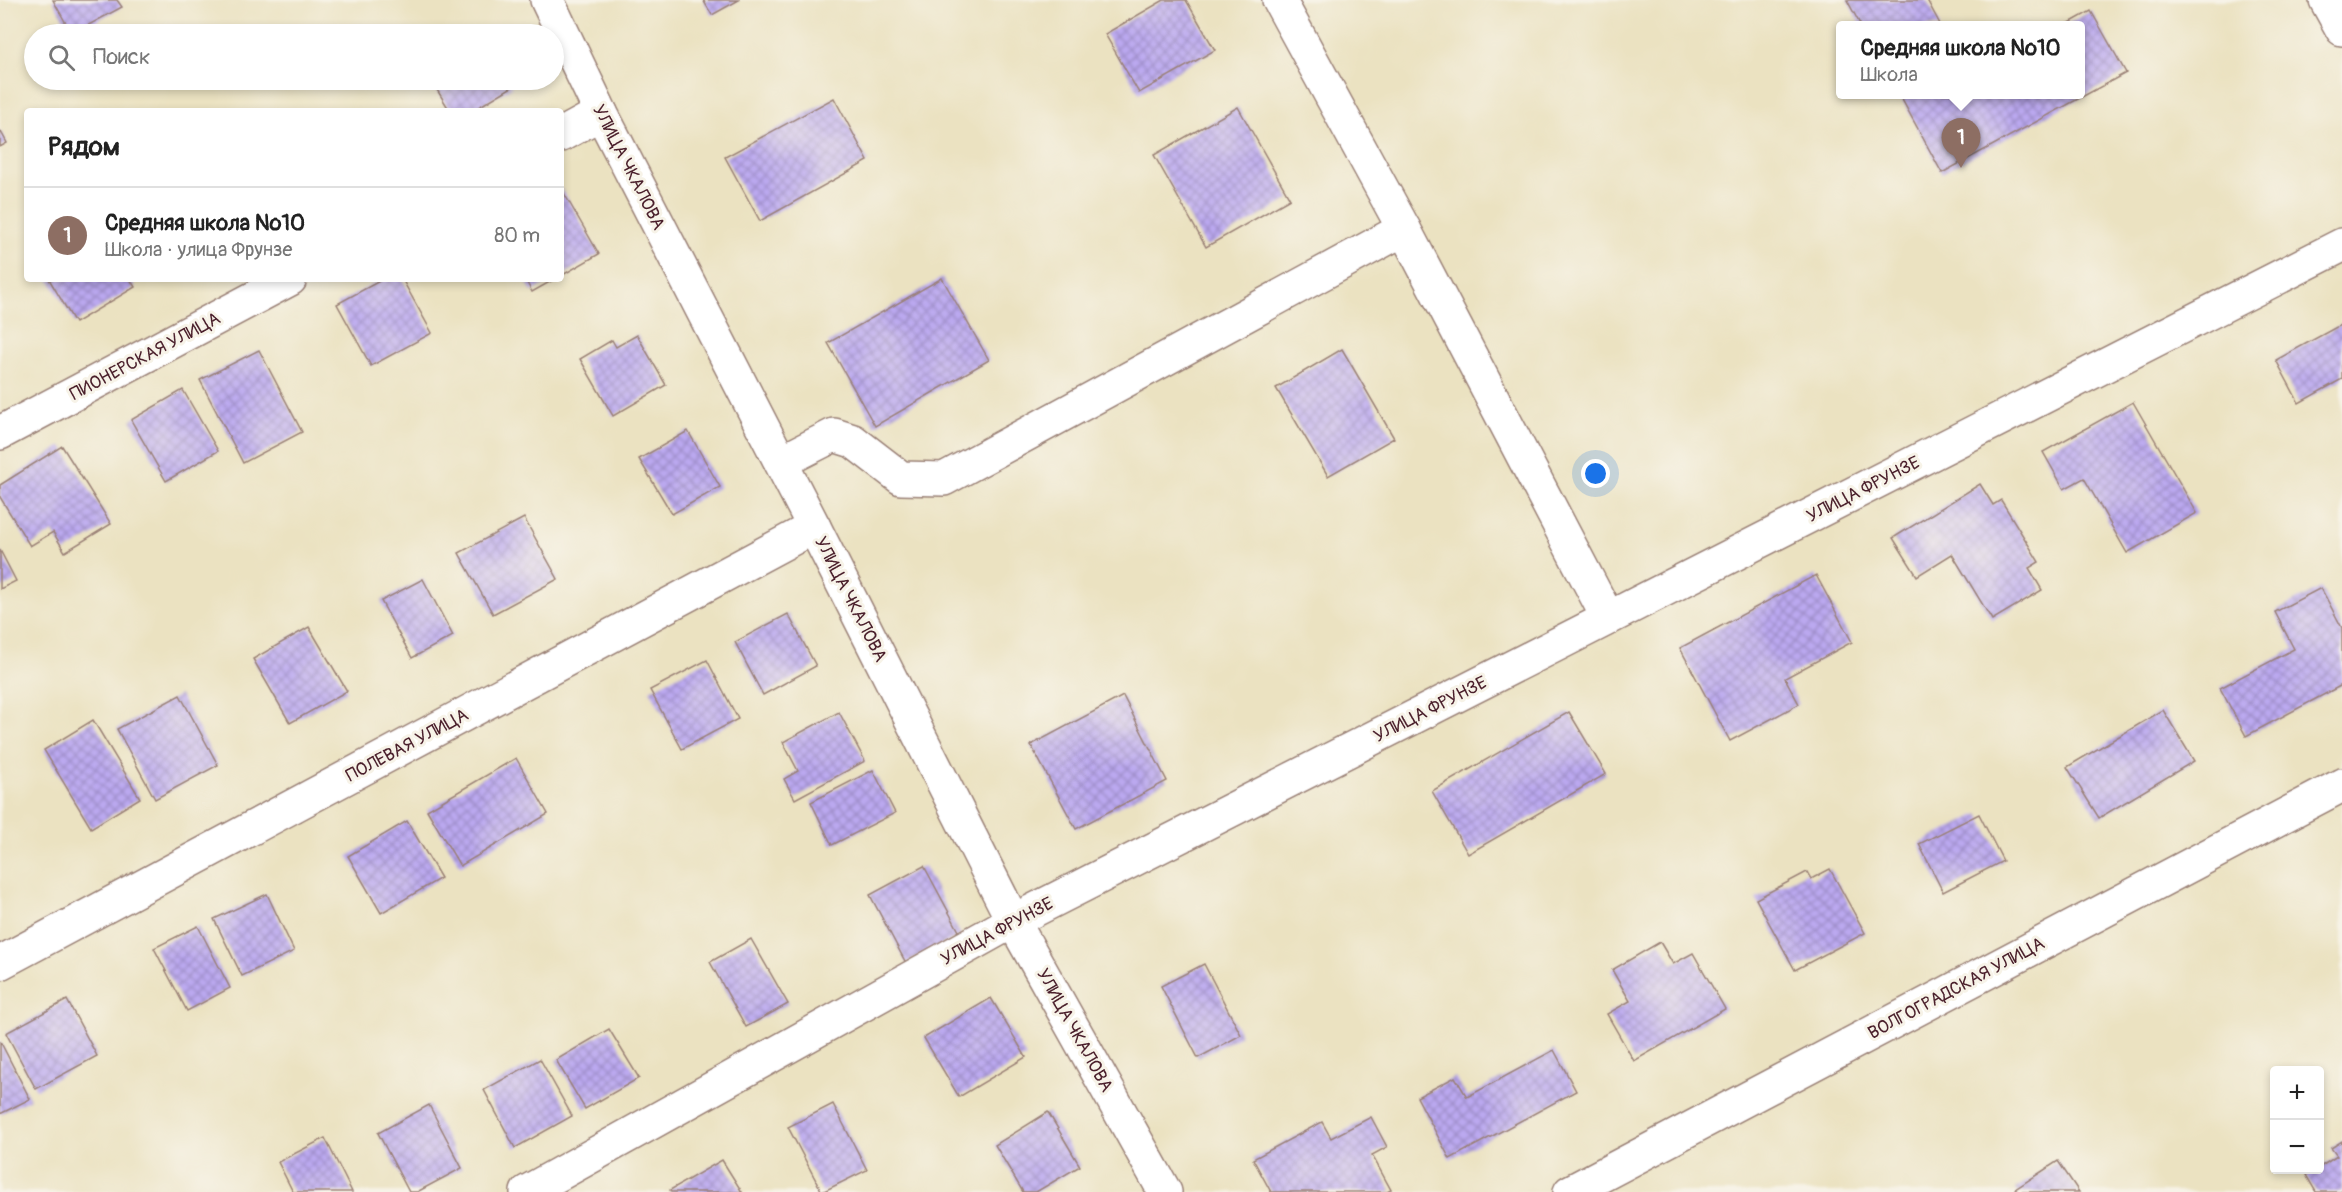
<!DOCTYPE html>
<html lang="ru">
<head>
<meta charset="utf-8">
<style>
  body { margin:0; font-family:Pangolin,sans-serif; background:#f6f6f6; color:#222 }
  .controls { position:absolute; right:18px; bottom:18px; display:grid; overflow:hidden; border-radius:6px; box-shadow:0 3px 9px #0003 }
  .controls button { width:54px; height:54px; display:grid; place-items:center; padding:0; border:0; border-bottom:2px solid #e0e0e0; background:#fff; color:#222; font:30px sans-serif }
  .you { position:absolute; left:1596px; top:474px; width:21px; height:21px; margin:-15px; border:4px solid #fff; border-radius:50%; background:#1a73e8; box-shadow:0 0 0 9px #1a73e833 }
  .badge { display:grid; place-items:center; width:39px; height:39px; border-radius:50%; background:#b5179e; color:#fff; font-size:20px; font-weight:700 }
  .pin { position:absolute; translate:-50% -50px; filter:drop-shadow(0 2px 3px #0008) }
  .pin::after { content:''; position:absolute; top:32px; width:21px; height:18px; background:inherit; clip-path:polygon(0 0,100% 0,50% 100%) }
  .popup { position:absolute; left:1836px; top:21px; width:249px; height:78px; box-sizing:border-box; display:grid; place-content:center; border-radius:6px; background:#fff; filter:drop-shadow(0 2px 4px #0005); font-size:20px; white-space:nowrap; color:#767676 }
  .popup b { font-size:22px; color:#222 }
  .popup::after { content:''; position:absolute; left:50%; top:100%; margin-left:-12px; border:12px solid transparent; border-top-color:#fff }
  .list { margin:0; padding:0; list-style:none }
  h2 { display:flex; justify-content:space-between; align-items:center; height:78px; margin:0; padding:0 24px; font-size:26px }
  h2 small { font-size:20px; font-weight:400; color:#767676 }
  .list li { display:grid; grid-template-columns:39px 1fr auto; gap:18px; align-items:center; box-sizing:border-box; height:96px; padding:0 24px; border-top:2px solid #e0e0e0 }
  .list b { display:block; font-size:22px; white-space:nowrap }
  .list p { margin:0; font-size:20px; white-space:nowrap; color:#767676 }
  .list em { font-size:20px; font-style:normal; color:#767676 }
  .icon { flex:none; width:33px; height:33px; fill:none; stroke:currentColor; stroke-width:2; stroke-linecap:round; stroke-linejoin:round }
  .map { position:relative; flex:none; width:2342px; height:1192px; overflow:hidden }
  .search { position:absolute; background:#fff; box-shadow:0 3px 9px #0003; left:24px; top:24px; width:540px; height:66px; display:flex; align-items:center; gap:15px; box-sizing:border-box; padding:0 21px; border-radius:33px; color:#767676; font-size:22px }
  .panel { position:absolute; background:#fff; box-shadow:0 3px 9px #0003; left:24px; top:108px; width:540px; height:174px; border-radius:6px }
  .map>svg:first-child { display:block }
  .building { fill:url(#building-cross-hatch) }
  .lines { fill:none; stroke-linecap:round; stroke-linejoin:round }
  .minor-casing { stroke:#9a8076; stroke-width:36 }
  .minor { stroke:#fff; stroke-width:33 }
  .labels { text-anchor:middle; stroke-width:6; stroke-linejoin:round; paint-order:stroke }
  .street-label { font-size:18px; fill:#4a1f2b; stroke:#f7f3e8 }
</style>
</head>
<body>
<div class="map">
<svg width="2342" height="1192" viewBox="0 0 2342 1192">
  <defs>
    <pattern id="building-cross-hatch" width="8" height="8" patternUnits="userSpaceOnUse" patternTransform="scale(1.5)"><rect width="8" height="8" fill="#bba9f0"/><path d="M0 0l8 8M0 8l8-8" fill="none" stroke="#9a89c3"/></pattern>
  </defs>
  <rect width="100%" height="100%" fill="#f7f3e8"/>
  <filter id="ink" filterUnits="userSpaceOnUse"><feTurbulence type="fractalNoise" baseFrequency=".0167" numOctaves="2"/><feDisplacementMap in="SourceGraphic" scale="12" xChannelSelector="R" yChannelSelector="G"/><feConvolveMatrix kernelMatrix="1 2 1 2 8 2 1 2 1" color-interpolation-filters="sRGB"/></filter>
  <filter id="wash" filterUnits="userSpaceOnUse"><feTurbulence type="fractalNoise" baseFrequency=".008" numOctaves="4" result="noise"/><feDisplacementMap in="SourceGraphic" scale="24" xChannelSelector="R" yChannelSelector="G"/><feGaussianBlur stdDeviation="1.35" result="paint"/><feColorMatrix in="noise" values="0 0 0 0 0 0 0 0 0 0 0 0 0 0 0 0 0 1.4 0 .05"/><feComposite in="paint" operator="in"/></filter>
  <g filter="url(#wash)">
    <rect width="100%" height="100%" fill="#ebe2c1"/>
    <g id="blocks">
      <g class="building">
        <path d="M53 0H117L122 7 72 34Z"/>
        <path d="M703 0H739L712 15Z"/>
        <path d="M1164 0H1186L1215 50 1139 93 1105 34Z"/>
        <path d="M1847 0H1927L1941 26H1861Z"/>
        <path d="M2091 11 2126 73 1942 173 1899 94H2081V26H2064Z"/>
        <path d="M431 80H507L512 87 472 111H450Z"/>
        <path d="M834 98 868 161 760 221 725 157Z"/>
        <path d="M1238 107 1290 199 1206 247 1154 155Z"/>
        <path d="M0 130 7 143 0 147Z"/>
        <path d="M561 188 599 254 561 276Z"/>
        <path d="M942 278 989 360 875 426 828 343Z"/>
        <path d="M49 279H130L135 287 75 323Z"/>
        <path d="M383 279H402L432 333 371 366 337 304Z"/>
        <path d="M525 279H555L532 292Z"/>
        <path d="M2342 324V379L2299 403 2276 360Z"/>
        <path d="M637 335 666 385 613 416 580 359 612 340 616 347Z"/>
        <path d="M1342 349 1394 438 1328 476 1276 388Z"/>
        <path d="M259 350 302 432 243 463 200 380Z"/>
        <path d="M183 390 218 451 166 481 131 420Z"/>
        <path d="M2133 402 2197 513 2127 553 2084 478 2064 489 2043 452Z"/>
        <path d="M688 431 720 487 672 514 639 459Z"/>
        <path d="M62 446 111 524 65 552 53 532 30 546 0 497V485Z"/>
        <path d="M1980 484 1993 505 2001 500 2039 562 2029 568 2042 590 1992 620 1952 554 1917 576 1893 538Z"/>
        <path d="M524 518 558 579 493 614 459 553Z"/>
        <path d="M0 550 16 581 0 589Z"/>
        <path d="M1816 575 1852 642 1785 678 1799 704 1730 741 1680 648Z"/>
        <path d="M423 579 453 636 412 658 381 601Z"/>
        <path d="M2321 588 2342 628V685L2246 736 2220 688 2294 649 2275 612Z"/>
        <path d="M788 614 816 666 763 695 735 642Z"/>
        <path d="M309 627 347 691 290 723 253 659Z"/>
        <path d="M707 660 738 719 682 749 650 690Z"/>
        <path d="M180 695 218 765 155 799 117 729Z"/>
        <path d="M1123 696 1167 781 1076 829 1031 745Z"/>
        <path d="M2163 710 2194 761 2099 818 2067 767Z"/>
        <path d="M839 712 865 761 795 799 784 779 798 771 783 742Z"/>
        <path d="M1569 712 1606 774 1468 854 1432 791Z"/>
        <path d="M93 720 140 798 91 828 44 750Z"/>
        <path d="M516 758 548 814 460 866 427 810Z"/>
        <path d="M873 770 895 813 832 845 811 802Z"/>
        <path d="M1979 814 2003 861 1943 892 1919 844Z"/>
        <path d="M407 821 441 878 381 913 348 856Z"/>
        <path d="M924 866 961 935 906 963 870 895Z"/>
        <path d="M1830 869 1865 933 1795 970 1756 899 1807 872 1811 879Z"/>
        <path d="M267 894 294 951 242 976 214 919Z"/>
        <path d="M198 926 230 988 187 1011 154 948Z"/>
        <path d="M751 939 788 1004 746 1027 710 962Z"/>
        <path d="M1660 942 1673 964 1693 953 1725 1009 1634 1061 1607 1014 1630 1001 1612 970Z"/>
        <path d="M1204 964 1241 1035 1198 1058 1161 986Z"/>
        <path d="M991 998 1026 1057 959 1097 924 1038Z"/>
        <path d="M67 1000 97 1056 36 1089 6 1033Z"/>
        <path d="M609 1029 639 1078 585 1109 556 1060Z"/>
        <path d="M0 1041 30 1099 0 1114Z"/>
        <path d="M1554 1050 1576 1091 1450 1159 1417 1097 1455 1077 1467 1097Z"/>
        <path d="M540 1059 572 1116 515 1148 484 1090Z"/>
        <path d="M833 1104 867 1170 822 1192 788 1127Z"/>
        <path d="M429 1105 462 1168 417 1192H409L378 1133Z"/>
        <path d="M1048 1112 1080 1166 1036 1192H1023L995 1145Z"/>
        <path d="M1371 1117 1387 1147 1372 1155 1391 1190 1387 1192H1271L1253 1159 1322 1122 1331 1138Z"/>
        <path d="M325 1138 352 1192H293L278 1162Z"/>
        <path d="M2342 1141V1192H2316L2306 1175 2315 1170H2320V1167L2337 1156 2331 1148Z"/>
        <path d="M722 1160 742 1192H671L670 1190Z"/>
        <path d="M2058 1161 2079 1192H2018L2015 1189Z"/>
      </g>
    </g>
  </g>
  <g filter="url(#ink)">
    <use href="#blocks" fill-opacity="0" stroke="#9a8076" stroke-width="1.5"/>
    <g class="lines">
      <defs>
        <g id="minor">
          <path d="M547 0 601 113 814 527 1013 921 1165 1192"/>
          <path d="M1279 0 1404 229 1608 618"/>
          <path d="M2326 0 2342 29"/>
          <path d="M561 135 601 113"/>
          <path d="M0 433 290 279"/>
          <path d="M781 462 834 435 853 441 901 478 944 479 1404 229"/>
          <path d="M0 963 814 527"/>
          <path d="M527 1192 1013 921 2342 245"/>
          <path d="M1570 1192 2342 785"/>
        </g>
      </defs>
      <use href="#minor" class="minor-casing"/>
      <use href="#minor" class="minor"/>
    </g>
  </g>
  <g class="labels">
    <g class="street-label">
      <text transform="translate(629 167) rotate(63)" y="6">УЛИЦА ЧКАЛОВА</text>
      <text transform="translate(145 356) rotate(-28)" y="6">ПИОНЕРСКАЯ УЛИЦА</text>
      <text transform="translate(1863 489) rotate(-27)" y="6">УЛИЦА ФРУНЗЕ</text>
      <text transform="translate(851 599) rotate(63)" y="6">УЛИЦА ЧКАЛОВА</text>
      <text transform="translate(1430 709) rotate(-27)" y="6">УЛИЦА ФРУНЗЕ</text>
      <text transform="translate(407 745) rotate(-28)" y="6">ПОЛЕВАЯ УЛИЦА</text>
      <text transform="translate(997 931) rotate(-28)" y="6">УЛИЦА ФРУНЗЕ</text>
      <text transform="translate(1956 988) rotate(-28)" y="6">ВОЛГОГРАДСКАЯ УЛИЦА</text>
      <text transform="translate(1075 1030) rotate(61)" y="6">УЛИЦА ЧКАЛОВА</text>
    </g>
  </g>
</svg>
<div class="controls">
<button>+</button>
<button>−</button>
</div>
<div class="you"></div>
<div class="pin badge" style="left:1961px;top:168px;background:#8d6e63">1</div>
<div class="popup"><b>Средняя школа №10</b>Школа</div>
<div class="search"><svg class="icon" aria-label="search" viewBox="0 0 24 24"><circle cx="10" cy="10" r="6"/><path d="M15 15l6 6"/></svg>Поиск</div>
<section class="panel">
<h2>Рядом<small></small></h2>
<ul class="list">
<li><span class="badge" style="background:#8d6e63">1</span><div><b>Средняя школа №10</b><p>Школа · улица Фрунзе</p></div><em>80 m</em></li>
</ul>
</section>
</div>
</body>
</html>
